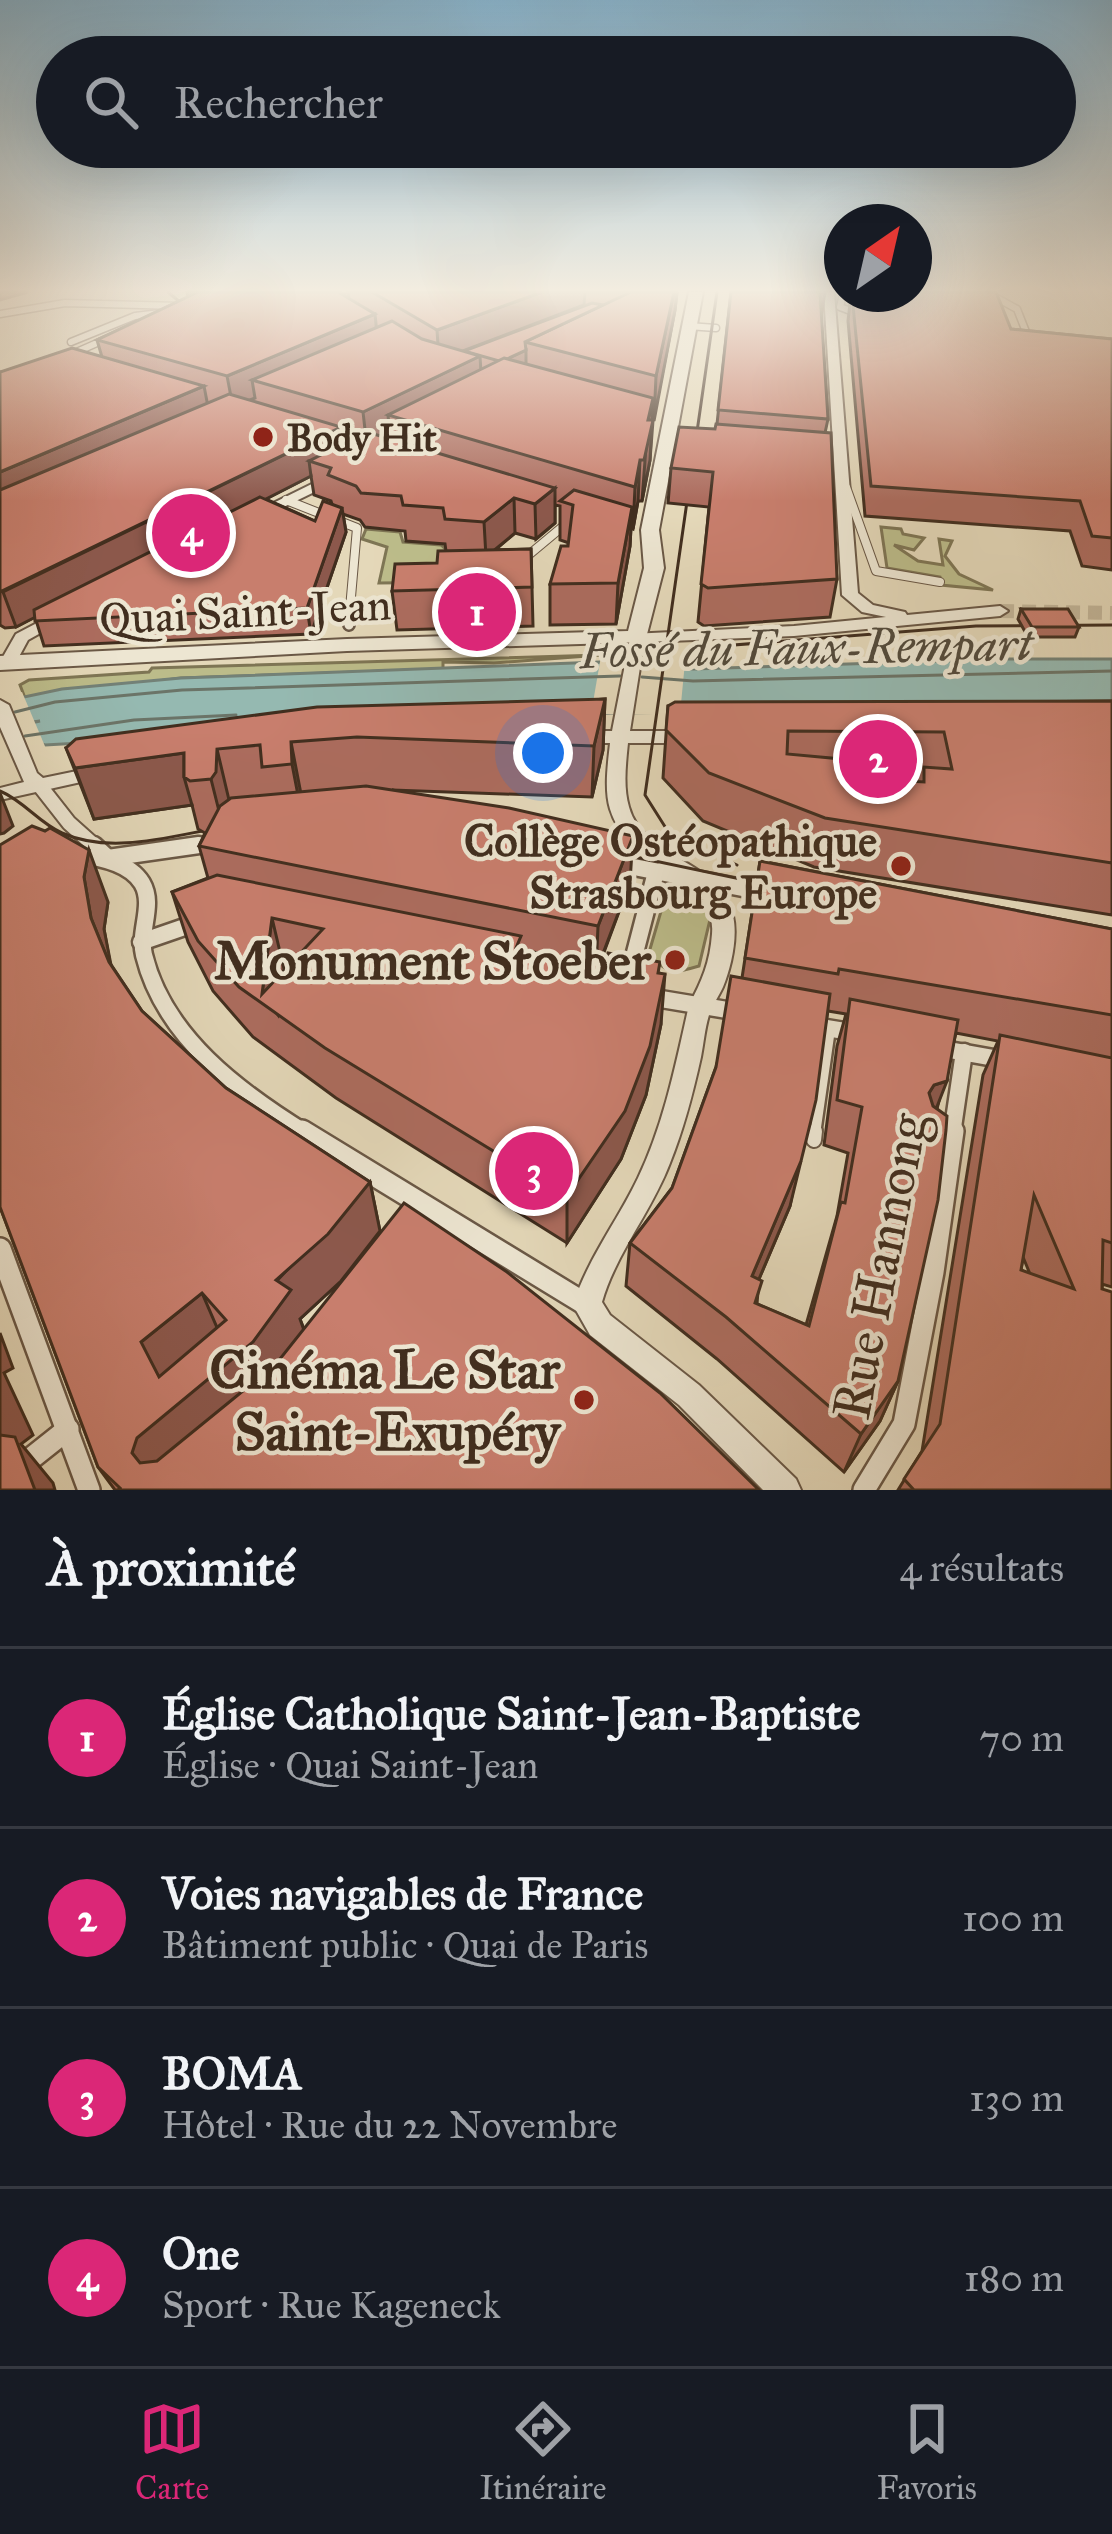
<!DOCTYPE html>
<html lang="fr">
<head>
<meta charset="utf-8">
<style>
  body { margin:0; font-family:"IM FELL Great Primer",serif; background:#242831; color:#f1f3f6 }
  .compass { position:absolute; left:824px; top:204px; width:108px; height:108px; border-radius:50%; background:#171b24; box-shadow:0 12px 48px #0002; rotate:34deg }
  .you { position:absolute; left:543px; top:753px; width:42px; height:42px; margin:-30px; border:9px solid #fff; border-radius:50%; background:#1a73e8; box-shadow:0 0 0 18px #1a73e833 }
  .badge { display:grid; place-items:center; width:78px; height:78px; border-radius:50%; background:#db2777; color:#fff; font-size:39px; font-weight:700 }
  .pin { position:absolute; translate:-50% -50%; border:6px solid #fff; box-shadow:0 3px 12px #0006 }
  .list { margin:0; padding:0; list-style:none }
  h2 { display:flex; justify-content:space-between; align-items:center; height:156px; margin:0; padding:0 48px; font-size:51px }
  h2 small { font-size:39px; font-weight:400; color:#9ea1a6 }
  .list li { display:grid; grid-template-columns:78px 1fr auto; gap:36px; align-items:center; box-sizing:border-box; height:180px; padding:0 48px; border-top:3px solid #363941 }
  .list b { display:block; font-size:45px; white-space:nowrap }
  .list p { margin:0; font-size:39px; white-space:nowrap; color:#9ea1a6 }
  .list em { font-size:39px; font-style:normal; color:#9ea1a6 }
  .icon { flex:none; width:66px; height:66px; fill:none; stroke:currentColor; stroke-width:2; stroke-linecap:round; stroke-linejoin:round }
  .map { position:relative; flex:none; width:1112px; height:1490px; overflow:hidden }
  .search { position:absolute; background:#171b24; box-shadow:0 12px 48px #0002; left:36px; right:36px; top:36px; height:132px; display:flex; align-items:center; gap:30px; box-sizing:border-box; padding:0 42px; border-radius:66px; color:#9ea1a6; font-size:45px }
  .sheet { height:876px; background:#171b24 }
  nav { display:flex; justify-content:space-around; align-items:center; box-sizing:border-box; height:168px; border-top:3px solid #363941; background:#171b24; font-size:33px; color:#9ea1a6 }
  nav a { display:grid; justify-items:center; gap:6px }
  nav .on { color:#db2777 }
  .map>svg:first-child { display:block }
  .green { fill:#bcbc8a; stroke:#7e7554; stroke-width:3 }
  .water { fill:#95b9b1; stroke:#738177; stroke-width:3 }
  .pier { fill:#e4d8b9 }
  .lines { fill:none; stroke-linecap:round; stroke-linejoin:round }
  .shore { stroke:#6b7468; stroke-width:3 }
  .minor-tunnel { stroke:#c3b69a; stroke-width:14; stroke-dasharray:14 8; stroke-linecap:butt }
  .service-far4-casing { stroke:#6a5846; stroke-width:9 }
  .service-far3-casing { stroke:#6a5846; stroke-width:10 }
  .service-far2-casing { stroke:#6a5846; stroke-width:14 }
  .service-far1-casing { stroke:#6a5846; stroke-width:15 }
  .service-casing { stroke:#6a5846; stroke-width:18 }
  .pedestrian-far2-casing { stroke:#6a5846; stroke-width:18 }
  .pedestrian-far1-casing { stroke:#6a5846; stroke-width:21 }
  .pedestrian-casing { stroke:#6a5846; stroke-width:26 }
  .minor-casing { stroke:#6a5846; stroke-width:4 }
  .tertiary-casing { stroke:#6a5846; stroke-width:4 }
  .service-far4 { stroke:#ede6d2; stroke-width:6 }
  .service-far3 { stroke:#ede6d2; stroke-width:8 }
  .service-far2 { stroke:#ede6d2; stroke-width:9 }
  .service-far1 { stroke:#ede6d2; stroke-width:10 }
  .service { stroke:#ede6d2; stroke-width:14 }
  .pedestrian-far2 { stroke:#ede6d2; stroke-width:14 }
  .pedestrian-far1 { stroke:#ede6d2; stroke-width:16 }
  .pedestrian { stroke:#ede6d2; stroke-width:21 }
  .minor { fill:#ede6d2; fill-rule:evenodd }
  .tertiary { fill:#ede6d2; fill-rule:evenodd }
  .tram { stroke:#412e1f; stroke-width:3 }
  .wall { fill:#ac6c5e; stroke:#412e1f; stroke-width:3; fill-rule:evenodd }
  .shaded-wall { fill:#8c584c; stroke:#412e1f; stroke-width:3 }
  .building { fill:#c87e6d; stroke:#412e1f; stroke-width:3; fill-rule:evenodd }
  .poi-dot { fill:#8f2418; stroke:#ede6d2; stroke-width:4.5 }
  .labels { text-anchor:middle; stroke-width:9; stroke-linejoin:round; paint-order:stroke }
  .far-poi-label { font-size:39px; font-weight:bold; fill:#412e1f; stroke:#ede6d2; text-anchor:start }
  .street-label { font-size:45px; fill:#412e1f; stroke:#ede6d2 }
  .poi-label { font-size:45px; font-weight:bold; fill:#412e1f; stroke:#ede6d2; text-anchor:end }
  .water-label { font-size:48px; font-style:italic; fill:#524a3c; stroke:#ede6d2 }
  .near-poi-label { font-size:54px; font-weight:bold; fill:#412e1f; stroke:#ede6d2; text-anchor:end }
  .near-street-label { font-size:54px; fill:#412e1f; stroke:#ede6d2 }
</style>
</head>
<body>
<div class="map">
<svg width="1112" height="1490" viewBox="0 0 1112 1490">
  <rect width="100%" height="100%" fill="#e4d8b9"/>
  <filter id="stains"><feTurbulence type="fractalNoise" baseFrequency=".00167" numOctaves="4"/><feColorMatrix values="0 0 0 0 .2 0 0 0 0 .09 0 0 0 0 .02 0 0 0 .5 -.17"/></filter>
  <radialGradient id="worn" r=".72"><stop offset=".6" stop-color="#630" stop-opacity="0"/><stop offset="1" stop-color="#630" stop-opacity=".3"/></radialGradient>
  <g class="green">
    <path d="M881 527 901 529 903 534 924 538 914 550 894 545 918 561 943 565 939 539 952 541 945 556 959 574 993 590 941 585 940 577 887 568Z"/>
    <path d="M366 529 400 532 403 542 441 545 482 582 379 583 387 547 362 539Z"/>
    <path d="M601 655 494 663 443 662V669L181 678 25 698 20 685 29 680 149 672 152 668Z"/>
    <path d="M685 892 702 897 712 911 699 966C669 975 672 973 648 956L664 901Z"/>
  </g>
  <path class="water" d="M1004 659H1112V707L610 713 45 745 0 730 40 721 0 726V702L62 689 181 678 600 662 693 669Z"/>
  <g class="pier">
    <path d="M601 656 685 662 680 714H591Z"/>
    <path d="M22 692 47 751 1 758 0 696Z"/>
  </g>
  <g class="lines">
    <g class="shore">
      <path d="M642 677 693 681 1112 671"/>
      <path d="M15 712 55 702 182 690 620 676"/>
      <path d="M25 736 134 720 236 715"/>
    </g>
    <path class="minor-tunnel" d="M1000 611 1112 613"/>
    <defs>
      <g id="service-far4">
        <path d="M843 294 840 307 848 310"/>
        <path d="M995 297 1017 309 1030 342"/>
        <path d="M0 314 65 303 180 306"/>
        <path d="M688 326 716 328"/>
        <path d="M71 342 135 316 160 313"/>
        <path d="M72 354 106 339"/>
      </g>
      <g id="service-far3">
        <path d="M846 487 876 571 940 582"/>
        <path d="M286 500 357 528 349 620"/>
        <path d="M525 558 567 523"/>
      </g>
      <path id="service-far2" d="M349 625 350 617"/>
      <path id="service-far1" d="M815 1134 830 1029"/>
      <path id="service" d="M814 1140 815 1131"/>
      <g id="pedestrian-far2">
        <path d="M40 786 69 823 97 848"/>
        <path d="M178 848 216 843"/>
      </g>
      <g id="pedestrian-far1">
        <path d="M94 845 108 858"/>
        <path d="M77 855C99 857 129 862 142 883 155 905 138 931 144 955 164 1037 239 1092 307 1134"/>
        <path d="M108 858 199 845"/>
        <path d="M613 863 774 894"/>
        <path d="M141 942 199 922"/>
        <path d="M630 972 656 872"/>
        <path d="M649 997 739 1012"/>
        <path d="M808 1025 857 1033"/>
        <path d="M938 1048 1005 1060"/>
        <path d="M952 1134 964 1052"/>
      </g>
      <g id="pedestrian">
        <path d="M302 1131 587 1305"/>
        <path d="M0 1249 89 1490"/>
        <path d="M0 1483 68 1429"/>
        <path d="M864 1490 904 1424 933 1272 953 1131"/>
      </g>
      <g id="minor">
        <path d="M824 292H834L858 593 873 605 905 612 907 615 1000 606 1008 611 1000 616 794 636 644 642 630 731H687L696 737 687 743H628C626 763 623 787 629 807 644 861 722 859 733 916 738 937 731 968 723 987 719 996 713 1004 710 1012 705 1026 704 1042 701 1057 693 1093 684 1128 670 1163 652 1211 616 1253 602 1302L610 1315 699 1385 796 1479 801 1490H763L679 1405 590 1335 573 1305C588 1258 617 1222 638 1178 664 1124 676 1063 689 1005 702 981 710 962 712 934 717 869 629 872 610 809 604 789 608 763 610 743H583L574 737 583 731H612L631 634 794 626 886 617 862 612 842 595Z"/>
        <path d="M334 473 341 477 339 480 261 518 256 519 249 515Z"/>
        <path d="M56 613 64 618 62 621 28 640 14 666H2L0 662 16 634Z"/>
        <path d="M0 700 9 705 37 773 43 778 101 766 110 772 108 776 0 800V788L24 782 0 727Z"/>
      </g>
      <path id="tertiary" d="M689 292H703L659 530 664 568 645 642 347 651 0 670V656L347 639 628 631 644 568 641 530Z"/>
    </defs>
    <use href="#service-far4" class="service-far4-casing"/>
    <use href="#service-far3" class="service-far3-casing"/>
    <use href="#service-far2" class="service-far2-casing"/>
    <use href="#service-far1" class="service-far1-casing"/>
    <use href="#service" class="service-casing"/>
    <use href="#pedestrian-far2" class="pedestrian-far2-casing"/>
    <use href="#pedestrian-far1" class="pedestrian-far1-casing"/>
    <use href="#pedestrian" class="pedestrian-casing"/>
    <use href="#minor" class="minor-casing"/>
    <use href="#tertiary" class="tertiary-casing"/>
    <use href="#service-far4" class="service-far4"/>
    <use href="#service-far3" class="service-far3"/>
    <use href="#service-far2" class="service-far2"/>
    <use href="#service-far1" class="service-far1"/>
    <use href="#service" class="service"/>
    <use href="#pedestrian-far2" class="pedestrian-far2"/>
    <use href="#pedestrian-far1" class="pedestrian-far1"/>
    <use href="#pedestrian" class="pedestrian"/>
    <use href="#minor" class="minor"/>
    <use href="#tertiary" class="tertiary"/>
    <g class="tram">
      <path d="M168 292 181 303 211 308"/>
      <path d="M717 292 645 795 669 833 737 865"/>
      <path d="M306 298 354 292"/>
      <path d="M721 646 976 626 1112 625"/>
      <path d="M0 791C24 801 39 823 62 833 114 856 177 834 230 826"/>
      <path d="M598 849 792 890"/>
    </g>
  </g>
  <g class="wall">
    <path d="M187 292H340L349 299 348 292H677L675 310 653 421 650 460 642 501H638L633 529 631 528 630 546 616 624 550 625V584L569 543 560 540V506L555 505V523L536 539 515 533 495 550 531 549 533 626 397 630 392 591 437 563 446 551 445 544 406 541 405 531 365 527 360 520 343 514 346 532 311 634 44 646 35 617 16 627 5 628 0 625V372L102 357 97 340 188 297ZM311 476 314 495 331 501 332 504 315 521 266 499Z"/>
    <path d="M731 292H825L821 317 828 419 825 433 837 579 830 617 704 626 698 622 709 507 668 503 671 468 715 429 717 424Z"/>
    <path d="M851 294H914L1011 329 1112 339V570L1082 566 1070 531 865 516 848 321Z"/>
    <path d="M1021 609 1079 627 1075 637H1028L1018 619Z"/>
    <path d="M605 699 603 750 592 797 392 790 630 882 600 963 659 973 661 1024 646 1095 621 1159 567 1243 336 1098 253 1037 213 991 188 942 172 892 208 878 199 846 205 833 198 829 192 805 94 819 66 748Z"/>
    <path d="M1112 701V915L814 867 703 821 663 778 668 706Z"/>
    <path d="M760 861 1112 929V1287L1102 1284 1112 1490H898L922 1451 983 1075 998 1041 956 1033 937 1109 898 1381 880 1421 844 1472 717 1359 626 1286 630 1243 672 1188 716 1067 742 978ZM828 1011 846 1014 837 1046 824 1145 848 1153 837 1216 806 1325 757 1304 759 1279 790 1206ZM1023 1257 1030 1274 1021 1270Z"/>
    <path d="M108 902 104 929 110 963 142 1011 226 1088 370 1182 380 1231 341 1281 300 1319 304 1329 759 1490H115L98 1467 0 1207Z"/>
  </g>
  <g class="shaded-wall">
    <path d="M0 292H28L0 300Z"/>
    <path d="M542 292H585L584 305 439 360 437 330Z"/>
    <path d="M674 292H677L675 310 654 421 656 376Z"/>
    <path d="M375 314 378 344 252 380 255 398 233 407 227 376Z"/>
    <path d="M526 350V366L502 361Z"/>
    <path d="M480 356 482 389 388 415 390 435 367 447 363 412Z"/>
    <path d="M204 386 210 417 0 510V472Z"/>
    <path d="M653 398 650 460 642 501 648 420Z"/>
    <path d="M341 427 345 459 309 461 311 476 16 627 3 592Z"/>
    <path d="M640 460 638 501 633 529 635 487Z"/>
    <path d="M555 488V523L536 539 535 504Z"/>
    <path d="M514 498 515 533 486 557 484 522Z"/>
    <path d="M632 507 630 546 616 624 618 583Z"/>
    <path d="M342 508 346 532 311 634 307 608Z"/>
    <path d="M605 699 603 750 592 797 594 746Z"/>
    <path d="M291 742 301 794 302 816 292 764Z"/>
    <path d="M217 749 229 800 224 831 211 779Z"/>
    <path d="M184 753V777L192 805 94 819 75 768Z"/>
    <path d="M0 793 13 826 4 833 0 834Z"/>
    <path d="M633 836 630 882 596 972 598 926Z"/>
    <path d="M89 850 108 902 104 929 112 970 91 918 84 877Z"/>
    <path d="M272 918 284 969 278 1015 262 994Z"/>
    <path d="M665 974 661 1024 646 1095 621 1159 567 1243V1196Z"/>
    <path d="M947 1081 929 1127V1093L934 1085Z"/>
    <path d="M801 1161 790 1206 742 1319 752 1276Z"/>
    <path d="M370 1182 380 1231 341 1281 300 1319 306 1336 160 1490 132 1453 141 1342 202 1293 222 1339Z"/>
    <path d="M0 1333 13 1368 4 1373 33 1435 21 1444 53 1483 55 1490H35L0 1460Z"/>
    <path d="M898 1381 880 1421 844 1472 861 1434Z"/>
  </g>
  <g class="building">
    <path d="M198 292H338L375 314 227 376 97 340Z"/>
    <path d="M372 292H542L437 330Z"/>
    <path d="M631 292H674L656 376 525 342Z"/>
    <path d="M731 292H825L820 293 828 419 718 410Z"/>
    <path d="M914 292H996L1011 329 1112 339V538L1092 536 1080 501 871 486 852 296 857 302 858 294H914Z"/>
    <path d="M592 303 603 305 525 342 526 350 507 359 499 361 464 351Z"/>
    <path d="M392 321 422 339 480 356 363 412 252 380Z"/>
    <path d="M72 348 204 386 0 472V372Z"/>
    <path d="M504 358 653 398 648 420H653L644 460H640L635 487 388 415Z"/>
    <path d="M229 394 341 427 0 592V490Z"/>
    <path d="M716 424 831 433 837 579 708 588 701 584 713 472 671 468 679 427 715 429Z"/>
    <path d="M367 432 555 488 535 504 514 498 484 522 445 519 443 508 403 505 401 496 361 493 356 486 328 475 331 468 309 461Z"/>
    <path d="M574 490 632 507 618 583 550 584 561 546H568L573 505 560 501Z"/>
    <path d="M260 497 315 521 323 501 342 508 307 608 35 621 34 610Z"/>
    <path d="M531 549 532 587 392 591 395 564 437 563 438 551Z"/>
    <path d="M1021 609H1068L1079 627H1032Z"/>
    <path d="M605 699 594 746 357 737 291 742 292 764 262 767 260 745 217 749 216 772 211 779 190 781 184 777V753L75 768 66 748 76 739 317 707Z"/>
    <path d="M1112 701V863L825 818 709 773 666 730 668 706 675 702ZM788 731 944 732 952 769 924 767V782L854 778 852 760 787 754Z"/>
    <path d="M366 786 509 808 633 836 598 926 199 846 220 806 231 798Z"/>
    <path d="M32 826 45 831 50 828 89 850 84 877 91 918 109 962 142 1011 226 1088 370 1182 328 1234 276 1280 291 1290 253 1342 137 1438 132 1453 140 1463 157 1461 276 1364 404 1203 507 1272 660 1393 759 1490H118L120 1488 98 1467 0 1207V845ZM202 1293 226 1320 159 1377 141 1342Z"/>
    <path d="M760 861 1112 929V1015L839 969 838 974 745 958Z"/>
    <path d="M217 875 521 936 516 948 538 953 606 964 608 953 660 962 658 973 665 974 650 1046 625 1111 567 1196 325 1048 239 987 198 941 172 892ZM272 918 323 929 262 994Z"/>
    <path d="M731 976 830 994 816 1100 801 1161 752 1276 762 1281 755 1303 809 1326 841 1202 845 1203 862 1107 837 1100 850 999 958 1020 947 1081 934 1085 929 1093 933 1106 947 1116 946 1130 938 1200 898 1381 861 1434 726 1317 630 1243 672 1188 716 1067Z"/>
    <path d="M1000 1035 1112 1058V1243L1103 1240 1102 1289 1112 1292V1490H914L904 1479 940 1424ZM1034 1195 1074 1289 1021 1270Z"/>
    <path d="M0 1435 15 1437 35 1490H0Z"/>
  </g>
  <linearGradient id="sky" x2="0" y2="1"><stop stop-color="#87b6d2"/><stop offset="0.58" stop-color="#f3ede0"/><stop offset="1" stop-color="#f3ede0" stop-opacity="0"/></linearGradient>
  <rect width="1112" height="501" fill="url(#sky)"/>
  <g class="poi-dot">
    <circle cx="263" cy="437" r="12"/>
    <circle cx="901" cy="866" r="12"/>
    <circle cx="675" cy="960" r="12"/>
    <circle cx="584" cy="1400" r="12"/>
  </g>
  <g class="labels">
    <g class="far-poi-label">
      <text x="287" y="451">Body Hit</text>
    </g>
    <g class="street-label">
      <text transform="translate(245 611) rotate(-3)" y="16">Quai Saint-Jean</text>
    </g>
    <g class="poi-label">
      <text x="877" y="856">Collège Ostéopathique<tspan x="877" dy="52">Strasbourg Europe</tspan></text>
    </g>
    <g class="water-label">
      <text transform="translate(806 647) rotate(-1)" y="17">Fossé du Faux-Rempart</text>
    </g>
    <g class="near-poi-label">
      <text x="651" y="979">Monument Stoeber</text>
      <text x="560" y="1388">Cinéma Le Star<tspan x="560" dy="62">Saint-Exupéry</tspan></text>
    </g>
    <g class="near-street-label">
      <text transform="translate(879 1266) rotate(-79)" y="19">Rue Hannong</text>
    </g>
  </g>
  <rect width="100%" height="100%" filter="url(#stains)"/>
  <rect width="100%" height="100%" fill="url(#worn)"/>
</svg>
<svg class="compass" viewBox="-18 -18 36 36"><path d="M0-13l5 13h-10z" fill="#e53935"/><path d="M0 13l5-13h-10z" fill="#9ea1a6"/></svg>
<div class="you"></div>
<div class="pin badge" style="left:477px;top:612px">1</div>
<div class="pin badge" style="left:878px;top:759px">2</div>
<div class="pin badge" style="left:534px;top:1171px">3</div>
<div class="pin badge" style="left:191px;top:533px">4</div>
<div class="search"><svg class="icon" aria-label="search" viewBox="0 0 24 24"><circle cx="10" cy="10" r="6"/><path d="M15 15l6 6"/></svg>Rechercher</div>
</div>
<section class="sheet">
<h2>À proximité<small>4 résultats</small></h2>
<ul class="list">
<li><span class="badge">1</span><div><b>Église Catholique Saint-Jean-Baptiste</b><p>Église · Quai Saint-Jean</p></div><em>70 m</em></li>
<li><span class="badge">2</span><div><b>Voies navigables de France</b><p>Bâtiment public · Quai de Paris</p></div><em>100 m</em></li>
<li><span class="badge">3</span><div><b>BOMA</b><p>Hôtel · Rue du 22 Novembre</p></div><em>130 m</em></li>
<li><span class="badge">4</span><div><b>One</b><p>Sport · Rue Kageneck</p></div><em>180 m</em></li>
</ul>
</section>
<nav>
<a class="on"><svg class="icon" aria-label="map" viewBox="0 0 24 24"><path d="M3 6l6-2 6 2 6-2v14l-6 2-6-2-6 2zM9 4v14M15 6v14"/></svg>Carte</a>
<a><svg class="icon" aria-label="directions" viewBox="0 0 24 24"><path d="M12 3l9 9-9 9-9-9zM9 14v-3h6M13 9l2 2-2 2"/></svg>Itinéraire</a>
<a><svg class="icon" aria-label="saved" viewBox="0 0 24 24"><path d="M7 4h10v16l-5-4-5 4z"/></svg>Favoris</a>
</nav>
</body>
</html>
